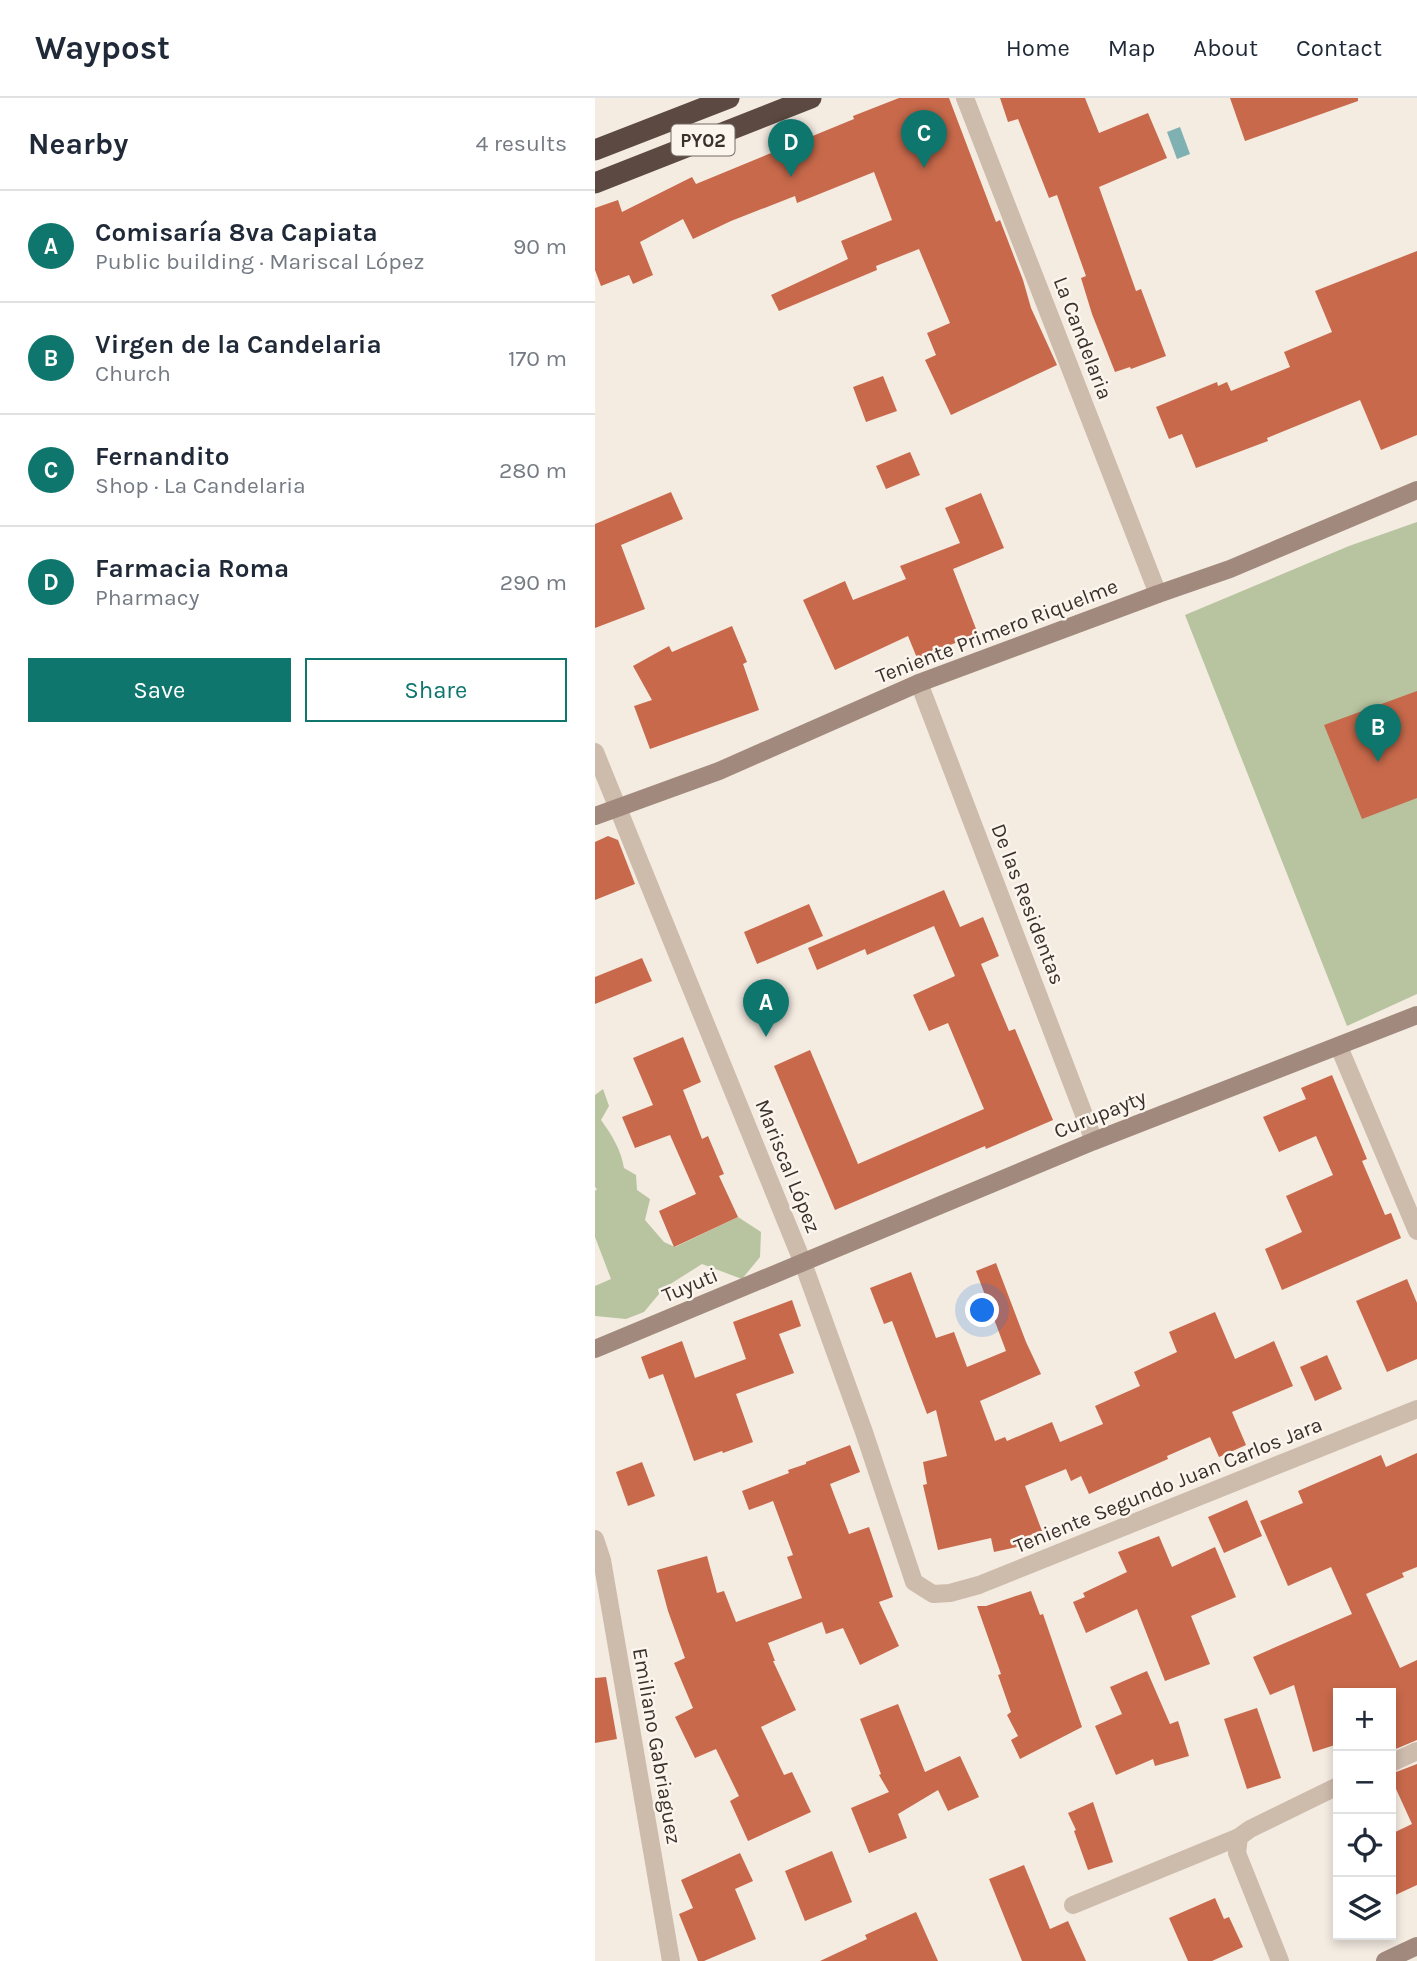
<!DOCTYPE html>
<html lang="en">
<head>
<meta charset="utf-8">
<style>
  body { margin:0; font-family:Karla,sans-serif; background:#f6f6f7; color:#1f2937 }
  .controls { position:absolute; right:21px; bottom:21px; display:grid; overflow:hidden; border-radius:0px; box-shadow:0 4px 10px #0003 }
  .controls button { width:63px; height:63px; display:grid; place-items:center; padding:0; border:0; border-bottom:2px solid #e0e1e3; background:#fff; color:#1f2937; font:35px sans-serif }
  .you { position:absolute; left:388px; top:1213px; width:24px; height:24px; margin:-18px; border:5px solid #fff; border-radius:50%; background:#1a73e8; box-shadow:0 0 0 10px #1a73e833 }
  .badge { display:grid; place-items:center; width:46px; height:46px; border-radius:50%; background:#0f766e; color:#fff; font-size:23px; font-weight:700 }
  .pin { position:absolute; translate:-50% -58px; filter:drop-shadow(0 2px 4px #0008) }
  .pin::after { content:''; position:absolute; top:37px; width:24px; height:21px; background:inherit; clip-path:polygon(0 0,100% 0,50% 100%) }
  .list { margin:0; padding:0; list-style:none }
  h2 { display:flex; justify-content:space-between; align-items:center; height:91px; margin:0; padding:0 28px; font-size:30px }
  h2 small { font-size:23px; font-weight:400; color:#747a83 }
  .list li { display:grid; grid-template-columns:46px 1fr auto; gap:21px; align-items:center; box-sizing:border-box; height:112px; padding:0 28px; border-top:2px solid #e0e1e3 }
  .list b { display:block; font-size:26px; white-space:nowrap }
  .list p { margin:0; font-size:23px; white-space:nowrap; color:#747a83 }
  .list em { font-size:23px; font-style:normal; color:#747a83 }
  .actions { display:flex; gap:14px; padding:21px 28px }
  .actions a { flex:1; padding:16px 0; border:2px solid #0f766e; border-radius:0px; text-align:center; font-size:24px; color:#0f766e }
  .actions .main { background:#0f766e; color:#fff }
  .icon { flex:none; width:38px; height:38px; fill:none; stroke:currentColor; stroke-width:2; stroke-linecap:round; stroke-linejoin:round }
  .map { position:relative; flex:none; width:822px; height:1863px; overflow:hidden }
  header { display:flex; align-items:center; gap:42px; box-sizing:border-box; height:98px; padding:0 35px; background:#fff; border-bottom:2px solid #e0e1e3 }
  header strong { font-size:33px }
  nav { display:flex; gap:38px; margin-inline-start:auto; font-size:24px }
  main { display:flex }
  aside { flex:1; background:#fff }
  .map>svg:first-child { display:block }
  .green { fill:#b8c4a0 }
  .water { fill:#7fb0b2 }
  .building { fill:#c8694b }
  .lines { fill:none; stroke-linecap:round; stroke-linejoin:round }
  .street { stroke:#cdbbac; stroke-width:18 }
  .secondary { stroke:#a18a7d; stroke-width:18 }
  .highway { stroke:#5c4a42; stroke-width:21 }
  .labels { text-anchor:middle; stroke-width:5; stroke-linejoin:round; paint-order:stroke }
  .shield { fill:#fbf5ee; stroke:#756b66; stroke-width:2 }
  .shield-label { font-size:19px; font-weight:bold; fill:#3b302b }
  .street-label { font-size:21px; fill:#3b302b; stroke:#fbf5ee }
</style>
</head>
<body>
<header>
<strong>Waypost</strong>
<nav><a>Home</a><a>Map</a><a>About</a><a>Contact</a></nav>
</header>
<main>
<aside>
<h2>Nearby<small>4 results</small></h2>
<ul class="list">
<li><span class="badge">A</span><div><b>Comisaría 8va Capiata</b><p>Public building · Mariscal López</p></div><em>90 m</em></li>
<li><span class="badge">B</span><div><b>Virgen de la Candelaria</b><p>Church</p></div><em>170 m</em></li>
<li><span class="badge">C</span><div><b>Fernandito</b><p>Shop · La Candelaria</p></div><em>280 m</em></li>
<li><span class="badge">D</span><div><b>Farmacia Roma</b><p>Pharmacy</p></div><em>290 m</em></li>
</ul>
<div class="actions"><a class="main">Save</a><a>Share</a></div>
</aside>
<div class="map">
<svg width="822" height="1863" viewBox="0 0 822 1863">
  <rect width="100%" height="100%" fill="#f4ebe1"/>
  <g class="green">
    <path d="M822 424V896L752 928 590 517 754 448Z"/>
    <path d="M8 991 14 1008 6 1022C17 1037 26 1052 29 1070L41 1077 42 1092 55 1101 50 1122 69 1144 80 1149 143 1119 166 1134 165 1159 147 1181 107 1166 69 1190 49 1214 31 1221 0 1218V1188L16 1181 0 1139V1093L2 1091 0 1089V997Z"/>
  </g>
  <path class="water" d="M585 29 595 56 582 61 572 34Z"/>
  <g class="building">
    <path d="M304 0H354L401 124 405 122 428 182 436 210 462 267 356 317 330 262 341 257 332 235 355 225 324 151 281 168 282 172 184 213 176 197 253 161 246 143 297 122 279 74 202 105 200 98 136 123 98 141 88 121 45 144 58 177 38 186 34 177 6 188 0 172V110L23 102 27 114 97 79 101 86 259 21 258 18Z"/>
    <path d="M405 0H490L504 35 553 15 572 60 504 89 541 193 546 191 571 258 536 271 535 269 520 274 497 216 486 180 491 178 462 97 454 100 423 21 413 24Z"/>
    <path d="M635 0H763V3L650 43Z"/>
    <path d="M822 153V337L786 352 765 302 672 340 673 343 601 370 587 336 574 341 561 309 622 284 623 288 632 284 636 293 695 269 689 254 737 234 720 193Z"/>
    <path d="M288 278 302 313 271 324 258 289Z"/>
    <path d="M315 354 325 377 291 391 281 368Z"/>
    <path d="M76 394 88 421 26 447 50 511 0 530V426Z"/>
    <path d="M386 395 409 450 358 471 383 536 322 560 313 538 240 572 208 502 250 483 258 502 311 481 305 468 365 445 350 410Z"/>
    <path d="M137 528 152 564 148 566 164 612 55 651 39 608 57 602 38 568 74 548 77 554Z"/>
    <path d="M822 593V700L767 721 729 627Z"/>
    <path d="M13 738 23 742 40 786 0 802V744Z"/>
    <path d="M349 792 365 829 388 819 404 858 386 866 414 933 420 931 458 1022 391 1051 390 1048 240 1112 179 968 215 952 263 1066 389 1011 353 925 334 933 318 897 360 878 339 828 272 857 270 851 222 872 213 850Z"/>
    <path d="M214 806 228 838 162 866 149 834Z"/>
    <path d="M47 860 57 883 0 906V879Z"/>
    <path d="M88 939 106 984 88 992 107 1041 113 1038 129 1076 124 1078 143 1119 79 1149 64 1113 101 1096 75 1037 40 1050 27 1019 58 1007 38 960Z"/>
    <path d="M737 977 772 1061 767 1063 790 1117 796 1115 806 1140 687 1192 670 1151 707 1134 691 1098 738 1077 721 1038 684 1054 668 1019 711 1001 706 990Z"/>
    <path d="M401 1165 431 1244 446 1276 385 1303 400 1343 410 1339 412 1343 457 1324 465 1344 508 1326 500 1308 545 1288 539 1274 582 1254 574 1234 620 1214 640 1261 679 1243 698 1288 637 1314 651 1347 624 1359 615 1339 572 1358 573 1361 494 1396 486 1378 476 1383 471 1371 430 1388 447 1433 425 1441 426 1448 399 1454 396 1440 343 1452 328 1387 332 1386 328 1364 352 1358 341 1312 332 1316 297 1223 289 1226 275 1190 316 1174 341 1240 359 1234 372 1269 411 1253 381 1173Z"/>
    <path d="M812 1181 822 1205V1261L792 1274 761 1203Z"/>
    <path d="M197 1202 206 1228 184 1236 199 1275 141 1296 158 1344 128 1355 127 1353 99 1363 68 1276 54 1281 46 1259 87 1243 100 1280 151 1261 138 1224Z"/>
    <path d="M732 1257 747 1291 720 1303 705 1269Z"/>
    <path d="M255 1347 265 1374 235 1386 254 1436 274 1429 298 1499 284 1504 304 1548 265 1567 248 1530 231 1536 227 1524 173 1545 180 1563H178L201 1612 166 1629 189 1677 197 1674 216 1714 153 1743 135 1703 144 1698 121 1651 100 1660 80 1619 98 1610 79 1565 90 1560 73 1513 62 1472 112 1458 122 1495 129 1493 141 1524 207 1500 192 1459 198 1457 178 1403 154 1412 147 1393 194 1375 193 1372 211 1366V1364Z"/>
    <path d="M822 1355V1469L807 1475 809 1479 771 1496 805 1570 822 1562V1642L796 1653V1595H743V1646L718 1654 699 1587 675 1597 658 1559 757 1516 736 1469 693 1488 665 1423 708 1405 703 1393 786 1357 791 1369Z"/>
    <path d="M47 1364 60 1398 33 1408 21 1374Z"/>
    <path d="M652 1402 667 1438 629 1455 613 1419Z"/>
    <path d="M564 1438 577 1469 620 1449 641 1499 596 1518 615 1566 570 1583 542 1511 491 1535 478 1504 490 1499 488 1495 532 1474 523 1454Z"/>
    <path d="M436 1493 445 1517 448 1516 487 1629 425 1661 416 1642 423 1638 412 1617 416 1614 403 1577 406 1576 382 1508H391Z"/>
    <path d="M552 1573 575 1626 583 1623 594 1658 560 1668 558 1661 521 1677 500 1628 527 1616 515 1589Z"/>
    <path d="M11 1579 22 1641 0 1645V1580Z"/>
    <path d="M303 1606 330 1674 365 1658 384 1699 353 1713 343 1692 303 1716 312 1740 274 1755 256 1710 294 1694 284 1677 286 1676 265 1621Z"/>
    <path d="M662 1610 686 1680 652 1691 629 1621Z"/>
    <path d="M822 1666V1787L796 1799V1736L817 1726 796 1680V1676Z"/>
    <path d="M498 1704 518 1764 493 1772 479 1733 481 1732 473 1715Z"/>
    <path d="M237 1753 257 1804 210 1823 190 1773Z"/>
    <path d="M145 1755 158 1783 140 1791 161 1841 109 1863H103L84 1816 98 1810 86 1782Z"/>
    <path d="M429 1767 455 1831 473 1823 491 1863H427L394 1781Z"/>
    <path d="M620 1800 629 1821 634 1819 648 1849 617 1863H593L574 1820Z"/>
    <path d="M321 1814 343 1863H225L272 1841 270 1837Z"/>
  </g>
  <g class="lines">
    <g class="street">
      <path d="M370 0 563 496"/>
      <path d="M324 585 499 1043"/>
      <path d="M0 654 208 1165 269 1334 319 1484 338 1496 355 1495 384 1487 822 1311"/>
      <path d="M744 949 822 1133"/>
      <path d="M0 1441 7 1462 76 1863"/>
      <path d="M796 1665 822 1653"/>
      <path d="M478 1807 644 1739"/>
      <path d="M685 1863 642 1755 644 1739 655 1731 743 1688"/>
    </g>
    <g class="secondary">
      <path d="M0 718 124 673 324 585 563 496 635 471 822 392"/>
      <path d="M0 1251 499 1043 822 917"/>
      <path d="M790 1863 822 1848"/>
    </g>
    <g class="highway">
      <path d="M0 52 134 0"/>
      <path d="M0 85 216 0"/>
    </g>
  </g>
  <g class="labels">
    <rect class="shield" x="76.5" y="26.5" width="63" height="31" rx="5"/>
    <g class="shield-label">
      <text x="108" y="49">PY02</text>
    </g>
    <g class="street-label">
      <text transform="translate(488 240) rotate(69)" y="7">La Candelaria</text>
      <text transform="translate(402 533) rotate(-21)" y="7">Teniente Primero Riquelme</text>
      <text transform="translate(433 806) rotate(69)" y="7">De las Residentas</text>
      <text transform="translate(505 1016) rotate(-22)" y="7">Curupayty</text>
      <text transform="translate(193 1068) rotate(68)" y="7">Mariscal López</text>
      <text transform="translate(95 1187) rotate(-23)" y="7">Tuyuti</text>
      <text transform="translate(573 1387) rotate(-22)" y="7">Teniente Segundo Juan Carlos Jara</text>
      <text transform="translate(62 1648) rotate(80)" y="7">Emiliano Gabriaguez</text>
    </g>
  </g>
</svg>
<div class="controls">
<button>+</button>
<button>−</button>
<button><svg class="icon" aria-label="locate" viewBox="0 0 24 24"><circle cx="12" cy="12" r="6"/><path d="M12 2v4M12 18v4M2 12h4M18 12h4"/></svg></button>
<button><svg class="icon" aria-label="layers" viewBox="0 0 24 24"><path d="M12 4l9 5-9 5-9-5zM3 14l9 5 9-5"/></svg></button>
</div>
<div class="you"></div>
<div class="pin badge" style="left:171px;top:939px">A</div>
<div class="pin badge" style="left:783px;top:664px">B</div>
<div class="pin badge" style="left:329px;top:70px">C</div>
<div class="pin badge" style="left:196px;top:79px">D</div>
</div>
</main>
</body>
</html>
